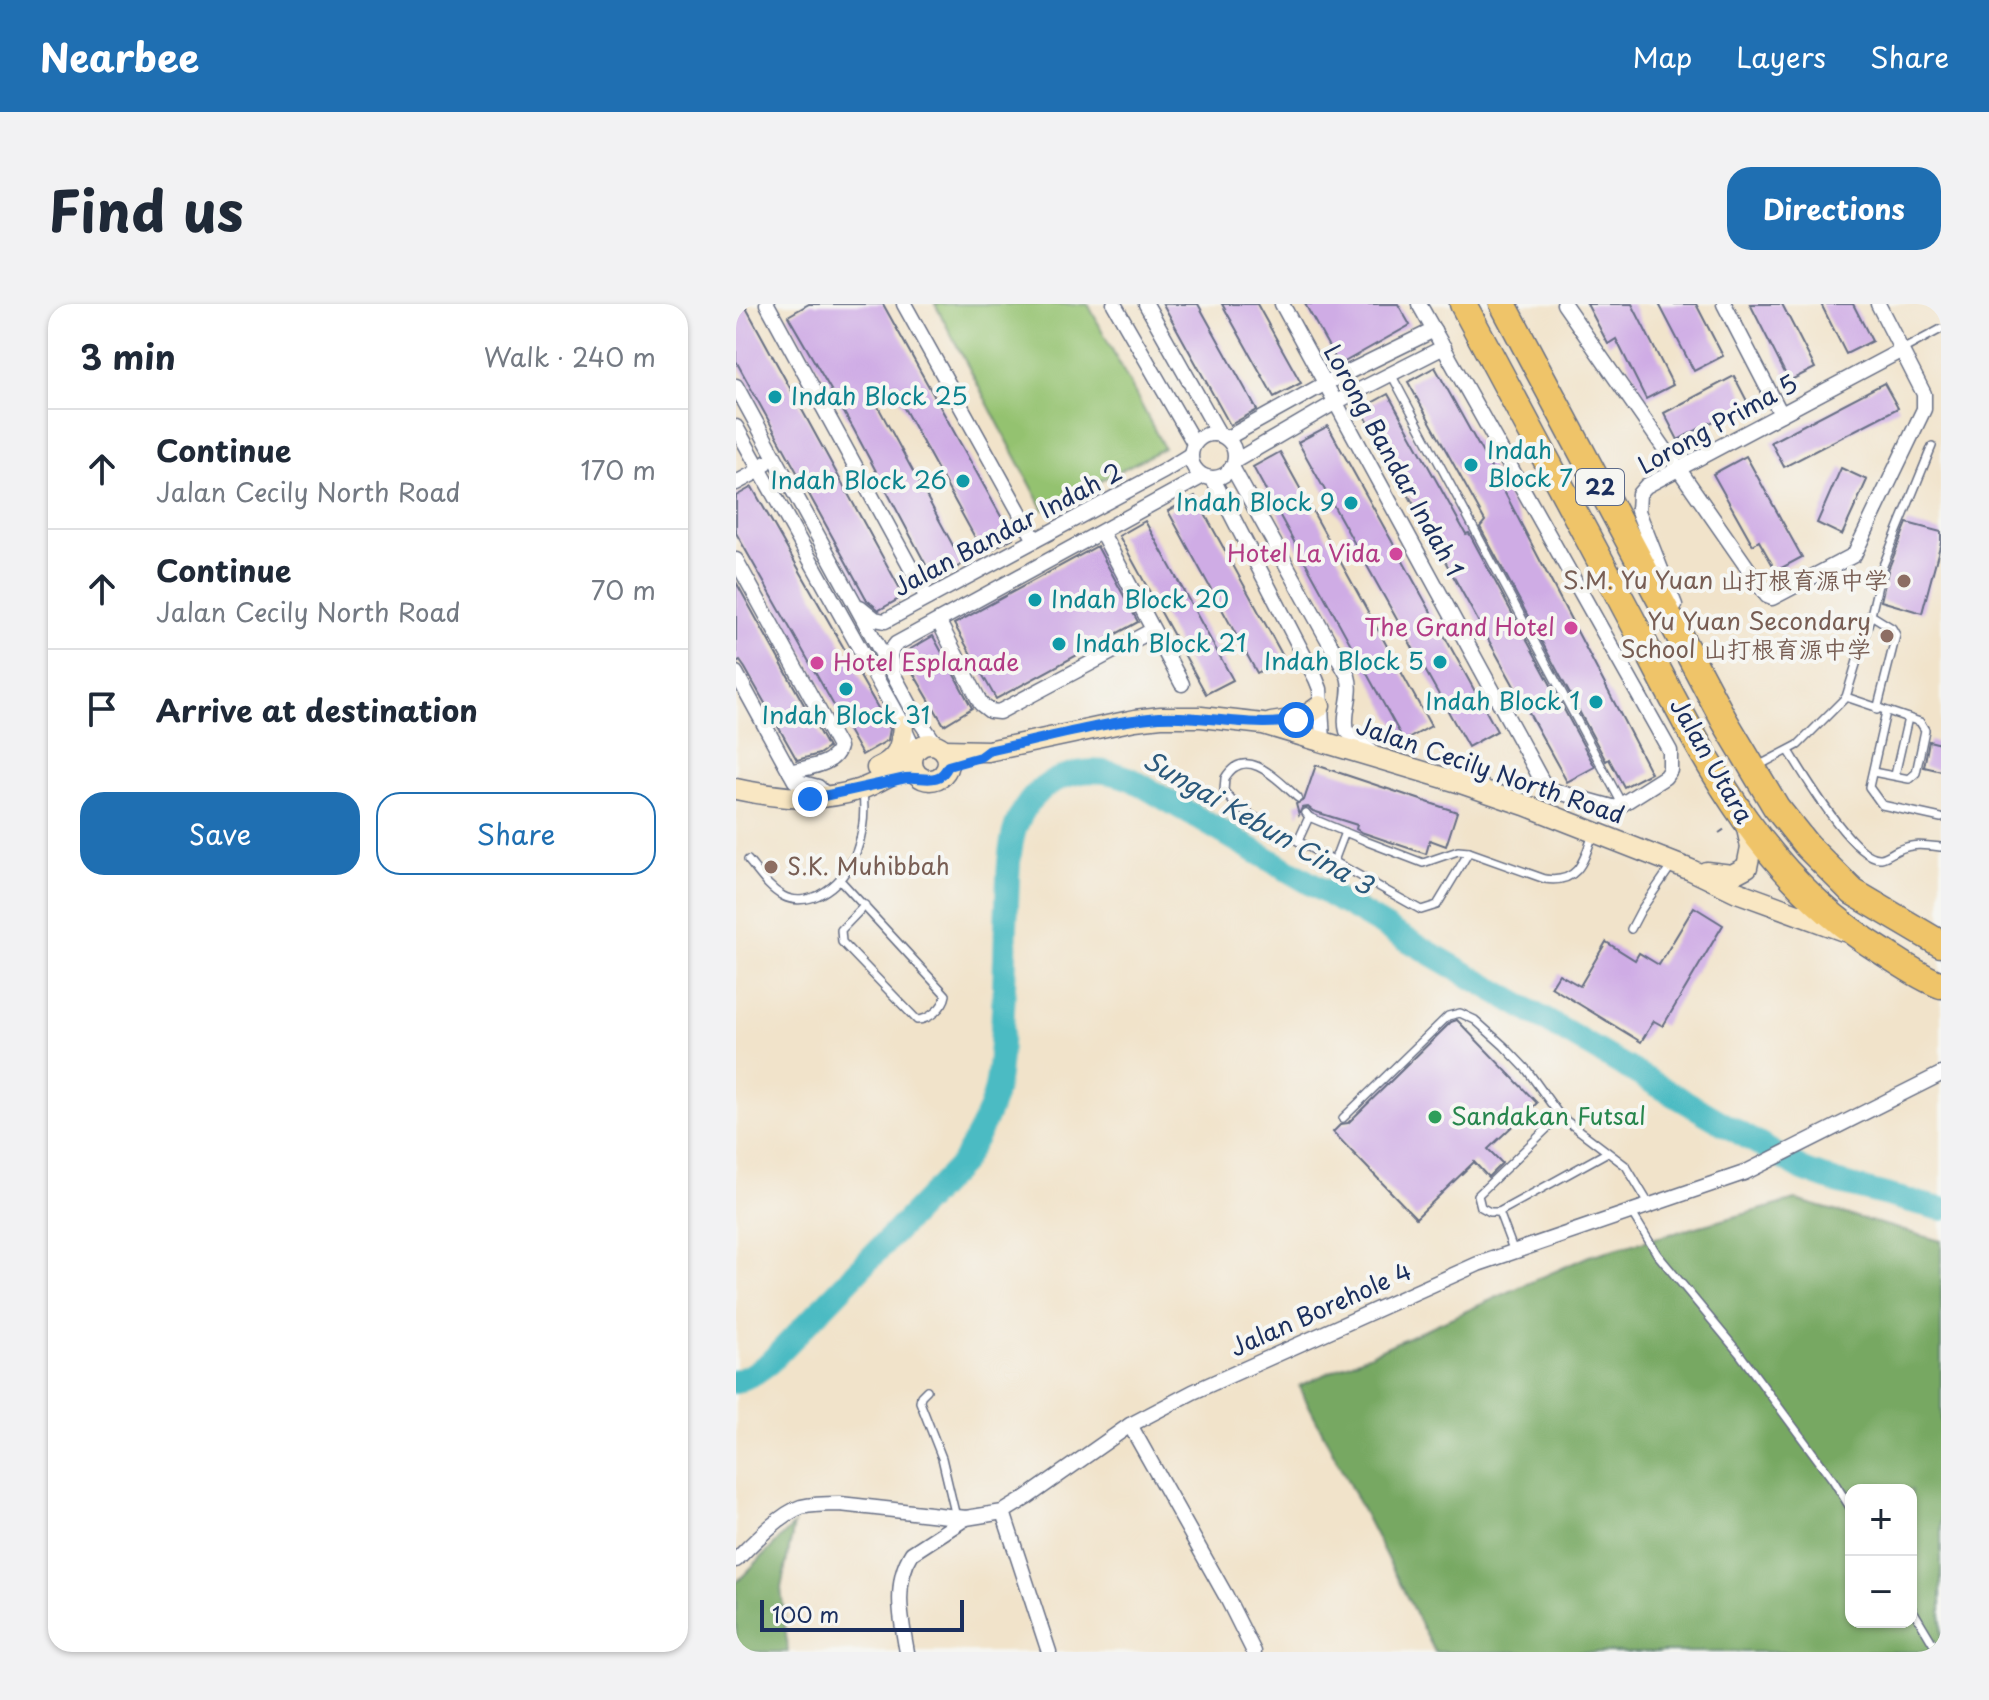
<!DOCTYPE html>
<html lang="en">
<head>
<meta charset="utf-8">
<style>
  body { margin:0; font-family:"Playpen Sans","LXGW WenKai TC",sans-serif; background:#f2f2f3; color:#1f2937 }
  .controls { position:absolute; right:24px; bottom:24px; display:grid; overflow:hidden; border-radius:16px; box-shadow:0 2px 6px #0004 }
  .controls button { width:72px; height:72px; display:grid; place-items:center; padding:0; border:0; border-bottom:2px solid #e0e1e3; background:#fff; color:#1f2937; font:40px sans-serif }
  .scale { position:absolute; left:24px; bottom:20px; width:204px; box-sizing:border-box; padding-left:8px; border:4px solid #1b2f5e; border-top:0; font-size:22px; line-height:28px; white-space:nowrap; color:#1b2f5e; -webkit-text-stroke:6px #f6f6f2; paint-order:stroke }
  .stop { position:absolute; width:24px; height:24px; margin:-18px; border:6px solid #1a73e8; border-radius:50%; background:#fff }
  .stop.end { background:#1a73e8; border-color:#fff; box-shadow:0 2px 8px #0008 }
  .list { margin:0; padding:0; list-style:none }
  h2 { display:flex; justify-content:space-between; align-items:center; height:104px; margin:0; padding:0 32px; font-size:34px }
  h2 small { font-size:26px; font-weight:400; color:#747a83 }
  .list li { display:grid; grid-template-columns:52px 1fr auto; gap:24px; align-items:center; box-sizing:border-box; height:120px; padding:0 32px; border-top:2px solid #e0e1e3 }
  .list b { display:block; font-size:30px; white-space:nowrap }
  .list p { margin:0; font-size:26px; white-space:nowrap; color:#747a83 }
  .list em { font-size:26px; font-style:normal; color:#747a83 }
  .actions { display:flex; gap:16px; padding:24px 32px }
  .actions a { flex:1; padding:18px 0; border:2px solid #1f6fb2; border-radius:24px; text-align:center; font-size:28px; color:#1f6fb2 }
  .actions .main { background:#1f6fb2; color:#fff }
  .icon { flex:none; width:44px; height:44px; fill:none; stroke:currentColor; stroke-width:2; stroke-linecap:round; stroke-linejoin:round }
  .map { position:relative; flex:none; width:1205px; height:1348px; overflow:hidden; border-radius:24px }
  header { display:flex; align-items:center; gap:48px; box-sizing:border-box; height:112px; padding:0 40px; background:#1f6fb2; color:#fff }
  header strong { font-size:38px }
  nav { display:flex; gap:44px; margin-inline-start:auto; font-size:28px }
  .intro { display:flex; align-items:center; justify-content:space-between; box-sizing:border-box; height:192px; padding:0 48px }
  h1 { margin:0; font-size:56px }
  .button { padding:20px 36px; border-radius:24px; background:#1f6fb2; color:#fff; font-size:28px; font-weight:700 }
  main { display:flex; gap:48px; padding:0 48px }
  aside { flex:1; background:#fff; border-radius:24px; box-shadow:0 2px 6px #0004 }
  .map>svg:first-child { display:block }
  .green { fill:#94c270; stroke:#587867; stroke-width:2 }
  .forest { fill:#77a862; stroke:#496c60; stroke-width:2; fill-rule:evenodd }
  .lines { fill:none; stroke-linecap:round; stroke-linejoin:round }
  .river { stroke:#4cbbc3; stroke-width:24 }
  .building { fill:#cface5 }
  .lane-casing { stroke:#666e84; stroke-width:10 }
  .street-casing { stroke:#666e84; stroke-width:17 }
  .secondary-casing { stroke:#666e84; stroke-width:23 }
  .highway-casing { stroke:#666e84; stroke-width:29 }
  .path { stroke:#666e84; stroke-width:2; stroke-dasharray:6 6; stroke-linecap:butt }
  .lane { stroke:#fff; stroke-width:7 }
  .street { stroke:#fff; stroke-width:14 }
  .secondary { stroke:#f9e7c3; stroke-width:20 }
  .highway { stroke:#efc469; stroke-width:26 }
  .route { stroke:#1a73e8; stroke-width:10 }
  .culture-dot { fill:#0f9aa8; stroke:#f6f6f2; stroke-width:3 }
  .hotel-dot { fill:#d1479c; stroke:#f6f6f2; stroke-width:3 }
  .education-dot { fill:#8d6e63; stroke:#f6f6f2; stroke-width:3 }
  .leisure-dot { fill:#2e9e5b; stroke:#f6f6f2; stroke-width:3 }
  .labels { text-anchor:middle; stroke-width:8; stroke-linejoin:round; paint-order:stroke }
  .shield { fill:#f6f6f2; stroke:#5d6b8a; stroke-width:2 }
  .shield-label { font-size:22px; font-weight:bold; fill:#1b2f5e }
  .culture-label { font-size:24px; fill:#0d838f; stroke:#f6f6f2; text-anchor:start }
  .street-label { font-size:24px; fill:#1b2f5e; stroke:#f6f6f2 }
  .hotel-label { font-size:24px; fill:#b23c85; stroke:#f6f6f2; text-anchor:end }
  .education-label { font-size:24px; fill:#785e54; stroke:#f6f6f2; text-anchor:end }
  .leisure-label { font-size:24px; fill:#27864d; stroke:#f6f6f2; text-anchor:start }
  .water-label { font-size:26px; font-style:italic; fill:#2a597c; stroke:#f6f6f2 }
</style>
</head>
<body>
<header>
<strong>Nearbee</strong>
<nav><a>Map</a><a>Layers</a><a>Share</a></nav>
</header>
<div class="intro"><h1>Find us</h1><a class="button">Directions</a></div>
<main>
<aside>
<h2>3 min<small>Walk · 240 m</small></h2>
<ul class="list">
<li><svg class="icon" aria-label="ahead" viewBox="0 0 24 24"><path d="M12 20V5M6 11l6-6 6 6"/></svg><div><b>Continue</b><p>Jalan Cecily North Road</p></div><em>170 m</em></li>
<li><svg class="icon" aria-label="ahead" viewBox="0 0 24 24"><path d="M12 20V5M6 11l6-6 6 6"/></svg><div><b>Continue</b><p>Jalan Cecily North Road</p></div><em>70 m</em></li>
<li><svg class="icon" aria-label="arrive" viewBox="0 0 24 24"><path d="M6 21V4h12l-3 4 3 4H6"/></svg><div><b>Arrive at destination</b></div></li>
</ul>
<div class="actions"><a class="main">Save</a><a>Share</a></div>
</aside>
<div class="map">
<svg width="1205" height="1348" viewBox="0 0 1205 1348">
  <rect width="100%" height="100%" fill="#f6f6f2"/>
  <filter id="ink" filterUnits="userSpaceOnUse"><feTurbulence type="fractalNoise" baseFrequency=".0125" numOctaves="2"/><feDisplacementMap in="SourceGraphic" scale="16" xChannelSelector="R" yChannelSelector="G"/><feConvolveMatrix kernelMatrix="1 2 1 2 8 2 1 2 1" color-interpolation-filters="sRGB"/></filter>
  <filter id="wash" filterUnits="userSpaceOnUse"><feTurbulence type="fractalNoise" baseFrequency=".006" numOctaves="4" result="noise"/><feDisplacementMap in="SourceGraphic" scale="32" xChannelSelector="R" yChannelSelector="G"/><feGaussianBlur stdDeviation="1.8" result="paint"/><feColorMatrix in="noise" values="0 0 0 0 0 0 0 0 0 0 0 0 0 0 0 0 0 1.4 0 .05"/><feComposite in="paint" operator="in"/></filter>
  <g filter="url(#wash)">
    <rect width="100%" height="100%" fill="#f1e3ca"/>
    <path class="green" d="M199 0H352L428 144 308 206Z"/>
    <g class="forest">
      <path d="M1060 896 1205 937V1348H699L563 1082 853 952ZM1115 1186H1175V1318H1115Z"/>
      <path d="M58 1221 45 1284 52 1348H0V1279Z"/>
    </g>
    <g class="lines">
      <path class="river" d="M0 1078 19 1069 33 1059 225 860C241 833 259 803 262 771 269 714 268 657 271 600 272 576 272 545 280 522 299 473 348 456 395 475L1067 866 1100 878 1205 905"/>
    </g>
    <g id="blocks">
      <g class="building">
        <path d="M0 0H8L168 292 143 306 131 296 0 57Z"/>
        <path d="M73 0H147L277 234 248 250 158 86 139 97 227 260 198 276 117 124 52 12Z"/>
        <path d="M427 0H462L521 106 494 121Z"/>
        <path d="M486 0H521L565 79 538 93Z"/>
        <path d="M569 0H662L674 21 603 61Z"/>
        <path d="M851 0H896L937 81 910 95 880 35 872 40Z"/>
        <path d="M923 0H960L987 52 958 67Z"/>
        <path d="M1014 0H1046L1079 64 1053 77Z"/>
        <path d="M1085 0H1117L1136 37 1110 50Z"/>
        <path d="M699 63 770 191 915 469 888 483 873 455 870 457 744 223 749 217 672 78Z"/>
        <path d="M998 72 1012 99 942 136 928 109Z"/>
        <path d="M1148 79 1162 104 1048 163 1035 138Z"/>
        <path d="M652 90 730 230 733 229 859 463 831 478 625 105Z"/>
        <path d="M592 122 761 427 732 443 562 138Z"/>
        <path d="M544 148 695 422 668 437 517 163Z"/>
        <path d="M1010 152 1066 253 1040 267 1023 237 1017 241 977 170Z"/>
        <path d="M1105 164 1131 176 1106 231 1081 219Z"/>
        <path d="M16 183 154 425 152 436 126 451 0 229V192Z"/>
        <path d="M459 192 548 354 521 369 432 207Z"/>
        <path d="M409 217 497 376 470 390 383 232Z"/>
        <path d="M1171 219 1205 228V238L1186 309 1145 297 1152 266Z"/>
        <path d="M361 242 402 318 260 395 218 320Z"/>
        <path d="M0 278 92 444 83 450 61 456 9 364 4 357 0 359Z"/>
        <path d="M197 332 236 404 208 421 166 350Z"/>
        <path d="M1193 437 1205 440V467L1188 463Z"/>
        <path d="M580 461 721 508 710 542 694 536 690 550 625 528 620 525 621 521 577 507 572 503 566 504 563 511 560 500 568 496Z"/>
        <path d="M958 603 987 621 927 722 918 717 905 738 815 683 823 670 844 682 870 638 899 656 903 649 923 661Z"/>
        <path d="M721 716 801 799 752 845 766 859 752 873 738 858 680 914 597 828 605 820 612 819 715 718Z"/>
      </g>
    </g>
  </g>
  <g filter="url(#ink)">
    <use href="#blocks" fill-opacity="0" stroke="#666e84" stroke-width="2"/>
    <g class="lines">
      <defs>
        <g id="lane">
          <path d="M1166 46 1205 25"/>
          <path d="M655 70 886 500"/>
          <path d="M1135 311 1156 324 1160 331 1141 406"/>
          <path d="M1110 393 1184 418 1189 426 1180 469 1173 475 1137 468"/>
          <path d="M1150 408 1133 483 1146 501 1205 514"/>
          <path d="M1053 447C1067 469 1118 557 1145 554 1151 553 1157 548 1162 546 1177 539 1189 541 1205 543"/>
          <path d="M1022 462 1062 441 1110 393 1135 311 1146 264 1196 142"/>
          <path d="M1159 471 1172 414"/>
          <path d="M562 494C544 478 510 439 489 474L488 487 501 503 685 606 701 601 733 548 722 547 687 559 632 538"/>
          <path d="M570 509 573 513 628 536"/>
          <path d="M562 537 573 513"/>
          <path d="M733 548 809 575C843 580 848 556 857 530"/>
          <path d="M12 556C23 569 32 584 47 592 58 598 72 596 83 591 121 571 131 527 127 487"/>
          <path d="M598 557 609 528"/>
          <path d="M104 576 210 691C208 703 193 716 181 716L106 638 105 626 129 601"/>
          <path d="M895 625 905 606 936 561"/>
          <path d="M607 814 712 712 724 709 739 716 768 742 791 766 824 812 890 862 913 900"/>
          <path d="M763 908 870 849"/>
          <path d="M896 909 921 950 1003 1049 1097 1176 1115 1205"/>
          <path d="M778 948 763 908H754L745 903 742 891 824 812"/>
          <path d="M191 1086 185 1092 184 1098 206 1154 220 1213"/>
          <path d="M1175 1303 1202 1348"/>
        </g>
        <g id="street">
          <path d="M31 0 191 294"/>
          <path d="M168 0 299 236"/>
          <path d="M378 0 458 139"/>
          <path d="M410 0 483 130"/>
          <path d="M546 0 806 477 815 486 880 504 929 473 934 466V447L683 0"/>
          <path d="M828 0 1031 292 1036 294 1118 251 1188 105V90L1142 0"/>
          <path d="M988 0 1045 110"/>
          <path d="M0 82 179 410 201 442"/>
          <path d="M0 123 167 422 179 448"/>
          <circle cx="477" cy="152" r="22"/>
          <path d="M491 134 590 79 698 26"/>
          <path d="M499 157 600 98 708 43"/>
          <path d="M496 163 612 372C618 391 606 409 611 427L636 448"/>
          <path d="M477 175 580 375 584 385 587 437"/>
          <path d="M0 179 24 166 30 159"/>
          <path d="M366 229 446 380"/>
          <path d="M0 256 103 443C99 462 70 463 54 468"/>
          <path d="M939 301 902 207 903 190 910 182 1166 46"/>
          <path d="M124 303 139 315 149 317 428 167 454 151"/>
          <path d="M203 318 245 400 254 407 263 408 417 326"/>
          <path d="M157 363C153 353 153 348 160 340L467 172"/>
          <path d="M0 369 59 477 82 483 92 493"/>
          <path d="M394 1121 490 1292 518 1348"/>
          <path d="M267 1208 313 1348"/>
          <path d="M0 1256C16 1240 44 1210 65 1203 78 1200 91 1200 104 1200L230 1214 267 1208 290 1194 394 1121 457 1088 742 960 1008 869 1205 770"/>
          <path d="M171 1348C165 1316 157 1278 176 1249L230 1214"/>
        </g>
        <g id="secondary">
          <path d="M535 419 567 414 584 402"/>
          <circle cx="194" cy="458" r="18"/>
          <path d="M208 446 252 447 399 416 425 413H465L527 420 725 479 789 501 955 566 1001 588 1108 627"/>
          <path d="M141 464C162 455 165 444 167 422"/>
          <path d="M0 485C43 494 82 499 125 485 143 479 160 467 176 458"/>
          <path d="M970 568 996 571 1011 563 1015 543 1010 520"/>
        </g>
        <g id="highway">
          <path d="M727 0C778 96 830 192 881 288 954 423 1011 565 1147 648 1166 660 1184 673 1205 681"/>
          <path d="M767 0 988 416 1040 503 1071 542 1117 588 1205 640"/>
        </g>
      </defs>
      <use href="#lane" class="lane-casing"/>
      <use href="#street" class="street-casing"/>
      <use href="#secondary" class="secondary-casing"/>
      <use href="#highway" class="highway-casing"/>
      <path class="path" d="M983 529 992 523"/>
      <use href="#lane" class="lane"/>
      <use href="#street" class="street"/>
      <use href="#secondary" class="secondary"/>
      <use href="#highway" class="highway"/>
    </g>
  </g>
  <g class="lines" filter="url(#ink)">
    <path class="route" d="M74 495 170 474C187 472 203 482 212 462L244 453 252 447C308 435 366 418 423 413 468 410 516 425 560 416"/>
  </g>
  <g class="culture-dot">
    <circle cx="39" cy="93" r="8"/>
    <circle cx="735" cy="161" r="8"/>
    <circle cx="227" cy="177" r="8"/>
    <circle cx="615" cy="199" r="8"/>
    <circle cx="299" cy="296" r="8"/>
    <circle cx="323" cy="340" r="8"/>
    <circle cx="704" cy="358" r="8"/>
    <circle cx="110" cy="385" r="8"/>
    <circle cx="860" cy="398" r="8"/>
  </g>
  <g class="hotel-dot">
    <circle cx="660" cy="250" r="8"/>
    <circle cx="835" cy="324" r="8"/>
    <circle cx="81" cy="359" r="8"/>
  </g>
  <g class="education-dot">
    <circle cx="1168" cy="277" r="8"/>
    <circle cx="1151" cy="332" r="8"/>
    <circle cx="35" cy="563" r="8"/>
  </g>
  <circle class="leisure-dot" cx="699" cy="813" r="8"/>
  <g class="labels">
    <rect class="shield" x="840" y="165" width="48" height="36" rx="6"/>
    <g class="shield-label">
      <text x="864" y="191">22</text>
    </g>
    <g class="culture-label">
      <text x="55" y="101">Indah Block 25</text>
      <text x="751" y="155">Indah<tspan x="751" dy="28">Block 7</tspan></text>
      <text x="211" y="185" text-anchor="end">Indah Block 26</text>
      <text x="599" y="207" text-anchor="end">Indah Block 9</text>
      <text x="315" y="304">Indah Block 20</text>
      <text x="339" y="348">Indah Block 21</text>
      <text x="688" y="366" text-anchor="end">Indah Block 5</text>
      <text x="844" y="406" text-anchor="end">Indah Block 1</text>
      <text x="110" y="420" text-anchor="middle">Indah Block 31</text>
    </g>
    <g class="street-label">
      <text transform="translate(982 121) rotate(-29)" y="8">Lorong Prima 5</text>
      <text transform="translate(657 157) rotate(61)" y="8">Lorong Bandar Indah 1</text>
      <text transform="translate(272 226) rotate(-28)" y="8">Jalan Bandar Indah 2</text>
      <text transform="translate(975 457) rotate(60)" y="8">Jalan Utara</text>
      <text transform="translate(754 467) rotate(19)" y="8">Jalan Cecily North Road</text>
      <text transform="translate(585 1006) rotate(-24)" y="8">Jalan Borehole 4</text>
    </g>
    <g class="hotel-label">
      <text x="644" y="258">Hotel La Vida</text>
      <text x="819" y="332">The Grand Hotel</text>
      <text x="97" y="367" text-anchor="start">Hotel Esplanade</text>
    </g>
    <g class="education-label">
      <text x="1152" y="285">S.M. Yu Yuan 山打根育源中学</text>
      <text x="1135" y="326">Yu Yuan Secondary<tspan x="1135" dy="28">School 山打根育源中学</tspan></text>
      <text x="51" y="571" text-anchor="start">S.K. Muhibbah</text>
    </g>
    <g class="leisure-label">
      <text x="715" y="821">Sandakan Futsal</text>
    </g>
    <g class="water-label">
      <text transform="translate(522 519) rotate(30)" y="9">Sungai Kebun Cina 3</text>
    </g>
  </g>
</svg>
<div class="controls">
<button>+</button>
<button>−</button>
</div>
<div class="scale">100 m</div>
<div class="stop" style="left:560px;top:416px"></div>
<div class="stop end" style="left:74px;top:495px"></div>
</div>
</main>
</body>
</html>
